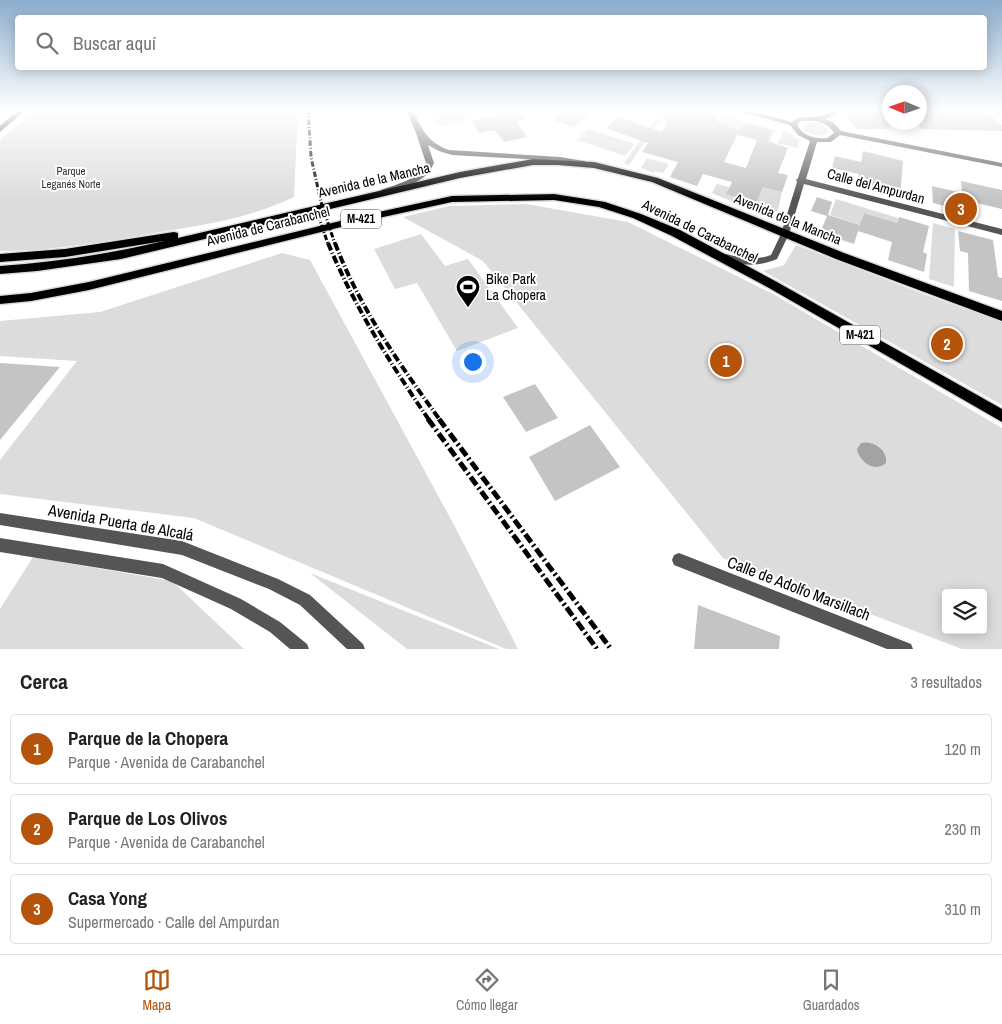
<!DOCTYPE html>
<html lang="es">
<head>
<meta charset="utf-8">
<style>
  body { margin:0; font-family:"Archivo Narrow",sans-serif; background:#f2f2f2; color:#222 }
  .controls { position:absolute; right:15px; bottom:15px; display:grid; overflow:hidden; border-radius:5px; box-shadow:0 2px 12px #0003 }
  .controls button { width:45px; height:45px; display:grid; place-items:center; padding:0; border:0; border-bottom:1px solid #e0e0e0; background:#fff; color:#222; font:25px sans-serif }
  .compass { position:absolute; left:882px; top:85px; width:45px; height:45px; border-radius:50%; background:#fff; box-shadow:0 2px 12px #0003; rotate:272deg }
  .you { position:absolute; left:472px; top:361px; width:18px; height:18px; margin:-12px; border:4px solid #fff; border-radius:50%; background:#1a73e8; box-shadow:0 0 0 8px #1a73e833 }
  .badge { display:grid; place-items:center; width:32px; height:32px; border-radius:50%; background:#b45309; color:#fff; font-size:16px; font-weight:700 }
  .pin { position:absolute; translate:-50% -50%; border:2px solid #fff; box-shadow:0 1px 5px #0006 }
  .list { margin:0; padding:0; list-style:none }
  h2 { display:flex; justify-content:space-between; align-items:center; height:65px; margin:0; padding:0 20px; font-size:21px }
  h2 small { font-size:16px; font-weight:400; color:#767676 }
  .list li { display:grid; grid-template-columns:32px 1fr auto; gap:15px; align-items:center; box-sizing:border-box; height:70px; margin:0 10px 10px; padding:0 10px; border:1px solid #e0e0e0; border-radius:5px }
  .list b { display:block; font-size:19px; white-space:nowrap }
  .list p { margin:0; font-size:16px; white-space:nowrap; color:#767676 }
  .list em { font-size:16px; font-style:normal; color:#767676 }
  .icon { flex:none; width:28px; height:28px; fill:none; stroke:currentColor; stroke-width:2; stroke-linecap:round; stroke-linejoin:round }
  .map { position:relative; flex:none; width:1002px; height:649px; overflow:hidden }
  .search { position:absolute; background:#fff; box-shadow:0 2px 12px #0003; left:15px; right:15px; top:15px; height:55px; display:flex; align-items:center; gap:12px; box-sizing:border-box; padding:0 18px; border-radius:5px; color:#767676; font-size:19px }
  .sheet { height:305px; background:#fff }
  nav { display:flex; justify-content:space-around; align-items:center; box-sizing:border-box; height:70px; border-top:1px solid #e0e0e0; background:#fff; font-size:14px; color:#767676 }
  nav a { display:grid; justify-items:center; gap:2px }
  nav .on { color:#b45309 }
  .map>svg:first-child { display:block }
  .green { fill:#dcdcdc; fill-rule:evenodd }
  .water { fill:#a3a3a3 }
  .building { fill:#c4c4c4; fill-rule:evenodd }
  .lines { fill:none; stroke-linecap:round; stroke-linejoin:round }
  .primary-casing { stroke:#dbdbdb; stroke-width:3 }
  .minor { fill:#555; fill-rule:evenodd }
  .tertiary { fill:#555; fill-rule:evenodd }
  .secondary { fill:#222; fill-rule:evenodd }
  .primary { fill:#000; fill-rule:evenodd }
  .rail-far2 { stroke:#000; stroke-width:3; stroke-dasharray:5.5 2 1 2; stroke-linecap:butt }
  .rail-far1 { stroke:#000; stroke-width:4; stroke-dasharray:8 2.5 1 2.5; stroke-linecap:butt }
  .rail { stroke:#000; stroke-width:5; stroke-dasharray:10 3 2 3; stroke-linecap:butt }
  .labels { text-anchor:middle; stroke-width:4; stroke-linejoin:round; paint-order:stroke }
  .far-park-label { font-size:11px; fill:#333; stroke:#fff }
  .shield { fill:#fff; stroke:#4c4c4c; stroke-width:1 }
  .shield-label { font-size:12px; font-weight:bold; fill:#000 }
  .street-label { font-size:14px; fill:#000; stroke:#fff }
  .poi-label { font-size:14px; fill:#000; stroke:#fff; text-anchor:start }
  .near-street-label { font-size:16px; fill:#000; stroke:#fff }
</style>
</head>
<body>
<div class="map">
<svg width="1002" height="649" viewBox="0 0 1002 649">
  <rect width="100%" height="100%" fill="#fff"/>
  <g class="green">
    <path d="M37 109H298L294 197C247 220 195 226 143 235 96 243 49 251 0 251V140Z"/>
    <path d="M429 109H461L467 120 438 126Z"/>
    <path d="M663 109H668L629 165 624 163Z"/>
    <path d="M670 109H698L710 113 694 109 687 121 672 116 669 120 672 122 663 120Z"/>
    <path d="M723 116 775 130 769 144H766L772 130 743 123 739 131 710 121 719 123Z"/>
    <path d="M806 123H818L828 129V133C820 138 810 135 803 129Z"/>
    <path d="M588 129 635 144 625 156 577 140Z"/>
    <path d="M783 131 788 132 799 140 798 148 776 143 779 141Z"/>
    <path d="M647 158 669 164 663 173 655 171 653 173 641 168Z"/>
    <path d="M717 184 729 187 727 194 756 203 763 186 782 192 778 210 773 214 764 215 712 193Z"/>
    <path d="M836 199 898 218 897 223 864 213 862 219 872 222 870 228 830 215Z"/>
    <path d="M526 204 628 222 775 295 1002 428V649H962L723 558 483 261 403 217 449 206ZM946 593H983V630H946Z"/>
    <path d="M933 223 955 229 954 287 929 279Z"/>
    <path d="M421 234 445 266 468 259 518 328 457 351 417 283 395 289 374 249Z"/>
    <path d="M796 245 926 295 1002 322V405L763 271 784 265Z"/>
    <path d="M282 253 310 260 453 523 518 649H506L194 518 0 494V460L77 361 0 356V321L100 312Z"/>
    <path d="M33 557 172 581 244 649H0V609Z"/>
    <path d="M310 573 499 649H407Z"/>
  </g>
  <path class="water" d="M861 443C873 440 888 450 886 463 875 473 859 462 857 449Z"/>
  <g class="building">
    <path d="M494 109H517L525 120 516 121 527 137 504 142 495 130 479 133 472 121 499 116Z"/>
    <path d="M567 109H594L574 127 554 120Z"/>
    <path d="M694 109 718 115 716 120 725 126 740 130 743 123 772 130 768 141 788 148 778 173 788 175 782 192 763 187 756 203 726 194 732 182 703 174 697 186 670 177 678 162 642 152 648 143 606 128 618 117 662 132 671 116 687 120ZM737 135 757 140 746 168 724 162Z"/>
    <path d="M844 112 890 113V129H857Z"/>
    <path d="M920 113 982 114 992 117 1002 125V131L920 129Z"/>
    <path d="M863 151 903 161 900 198 856 187 859 174 832 168 835 156 861 162Z"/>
    <path d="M961 181 1002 190V209L964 200 965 211 933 203 932 186 962 193Z"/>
    <path d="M817 197 832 202 828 215 860 225 854 244 820 233 827 216 811 211Z"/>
    <path d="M864 213 897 223 899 217 929 226 923 252 927 254 924 272 888 260 892 242 858 231Z"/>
    <path d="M958 231 993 240 998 277 1002 278V301L969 291 968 253 960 251Z"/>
    <path d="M0 363 60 367 0 440Z"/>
    <path d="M535 384 558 418 526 432 503 397Z"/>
    <path d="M590 425 620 467 555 501 529 457Z"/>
    <path d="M698 605 780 636 779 649H694Z"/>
  </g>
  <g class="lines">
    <defs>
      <g id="primary">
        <path d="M533 159 594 162 658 178 844 253 1002 311V321L836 259 652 182 594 168 558 165H533L460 178 121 259 37 271 0 274V266C55 262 110 254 164 241L65 257 0 262V254L65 249 174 232 178 233V238L460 172Z"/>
        <path d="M554 194 605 202 641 214 680 230 777 282 1002 409V422L769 288 672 236 633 218 599 207 554 200 452 202 365 221 89 290 31 301 0 304V296L31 293 89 282 365 215 452 196Z"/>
      </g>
    </defs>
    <use href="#primary" class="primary-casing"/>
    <g class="minor">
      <path d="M730 109H741L792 122C801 114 809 119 819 116 830 114 836 109 847 109L825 119 834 123 841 131 1002 163V167L840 135 831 142H817L806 179 1002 229V235L804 184 789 234 777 259C758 267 742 266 723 259L722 257 726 254C742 258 755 261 771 255L781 234 797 182 796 180 798 178 810 141 798 135 790 125ZM801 121C813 120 827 121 834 133L827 138C815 139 802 136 797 124Z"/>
      <path d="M998 109H1002V112Z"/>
      <path d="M0 513 182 541 278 579 310 595 363 644 365 649H347L300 605 269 589 182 555 0 525Z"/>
      <path d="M0 538 163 564 241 599 280 622 307 644 309 649H290L270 632 231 609 162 578 0 552Z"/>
      <path d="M679 553 906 642 911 644 913 649H887L679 567 674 565 672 560 674 555Z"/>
    </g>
    <path class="tertiary" d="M406 109H412C422 129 427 142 449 150L560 157 584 161 588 163 584 165 560 161 452 155 439 151 428 145 434 163C432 168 429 172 425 176 417 183 391 195 381 194V190C397 184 418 180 426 163L416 133Z"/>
    <path class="secondary" d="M20 109H27L0 132V126Z"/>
    <use href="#primary" class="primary"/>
    <g class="rail-far2">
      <path d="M308 109 311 157 321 202 335 244"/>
      <path d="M318 215 328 244"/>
    </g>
    <g class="rail-far1">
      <path d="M328 243C354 306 390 363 429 420"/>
      <path d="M335 243C359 307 400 365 440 420"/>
    </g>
    <g class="rail">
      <path d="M428 419 597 649"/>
      <path d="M439 419 611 649"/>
    </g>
  </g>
  <linearGradient id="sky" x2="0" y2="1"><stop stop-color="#8cadcc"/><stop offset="0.55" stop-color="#fff"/><stop offset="1" stop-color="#fff" stop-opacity="0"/></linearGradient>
  <rect width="1002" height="200" fill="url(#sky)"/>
  <defs>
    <symbol id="stadium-pin" viewBox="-11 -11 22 30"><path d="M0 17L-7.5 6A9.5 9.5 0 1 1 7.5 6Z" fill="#000" stroke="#fff"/><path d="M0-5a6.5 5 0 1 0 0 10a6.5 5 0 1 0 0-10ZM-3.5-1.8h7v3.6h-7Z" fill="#fff"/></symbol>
  </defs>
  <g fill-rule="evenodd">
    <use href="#stadium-pin" x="454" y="273" width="28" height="38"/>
  </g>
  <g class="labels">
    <g class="far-park-label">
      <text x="71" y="175">Parque<tspan x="71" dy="13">Leganés Norte</tspan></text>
    </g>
    <g class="shield">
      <rect x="341" y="209.5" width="40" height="19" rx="4"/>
      <rect x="840" y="325.5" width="40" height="19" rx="4"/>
    </g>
    <g class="shield-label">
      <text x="361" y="223">M-421</text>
      <text x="860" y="339">M-421</text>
    </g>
    <g class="street-label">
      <text transform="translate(374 180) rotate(-13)" y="5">Avenida de la Mancha</text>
      <text transform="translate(876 186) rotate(15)" y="5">Calle del Ampurdan</text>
      <text transform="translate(788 219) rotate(22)" y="5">Avenida de la Mancha</text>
      <text transform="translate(268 226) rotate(-14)" y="5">Avenida de Carabanchel</text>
      <text transform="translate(700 231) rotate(26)" y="5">Avenida de Carabanchel</text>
    </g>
    <g class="poi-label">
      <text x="486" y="284">Bike Park<tspan x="486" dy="16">La Chopera</tspan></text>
    </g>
    <g class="near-street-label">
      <text transform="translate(121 522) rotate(10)" y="6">Avenida Puerta de Alcalá</text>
      <text transform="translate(799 588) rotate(21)" y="6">Calle de Adolfo Marsillach</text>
    </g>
  </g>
</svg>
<div class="controls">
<button><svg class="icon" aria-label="layers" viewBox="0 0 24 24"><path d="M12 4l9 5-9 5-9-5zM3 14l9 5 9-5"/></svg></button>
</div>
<svg class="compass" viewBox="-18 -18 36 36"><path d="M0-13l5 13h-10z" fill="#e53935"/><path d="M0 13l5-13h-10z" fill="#767676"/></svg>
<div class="you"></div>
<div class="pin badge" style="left:726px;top:361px">1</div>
<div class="pin badge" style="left:947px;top:344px">2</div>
<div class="pin badge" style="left:961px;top:209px">3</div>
<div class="search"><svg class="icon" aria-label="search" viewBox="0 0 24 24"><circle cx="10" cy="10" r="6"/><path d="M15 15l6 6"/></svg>Buscar aquí</div>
</div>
<section class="sheet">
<h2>Cerca<small>3 resultados</small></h2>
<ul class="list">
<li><span class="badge">1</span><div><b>Parque de la Chopera</b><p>Parque · Avenida de Carabanchel</p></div><em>120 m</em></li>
<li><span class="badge">2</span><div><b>Parque de Los Olivos</b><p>Parque · Avenida de Carabanchel</p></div><em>230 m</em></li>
<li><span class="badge">3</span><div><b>Casa Yong</b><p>Supermercado · Calle del Ampurdan</p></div><em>310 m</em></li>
</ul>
</section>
<nav>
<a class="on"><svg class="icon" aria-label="map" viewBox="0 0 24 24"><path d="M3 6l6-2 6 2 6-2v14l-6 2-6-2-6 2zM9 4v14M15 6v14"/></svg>Mapa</a>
<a><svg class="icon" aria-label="directions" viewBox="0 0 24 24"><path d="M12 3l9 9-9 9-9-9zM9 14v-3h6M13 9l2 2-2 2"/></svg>Cómo llegar</a>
<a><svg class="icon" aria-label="saved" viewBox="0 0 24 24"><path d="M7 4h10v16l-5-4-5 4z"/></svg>Guardados</a>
</nav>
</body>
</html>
